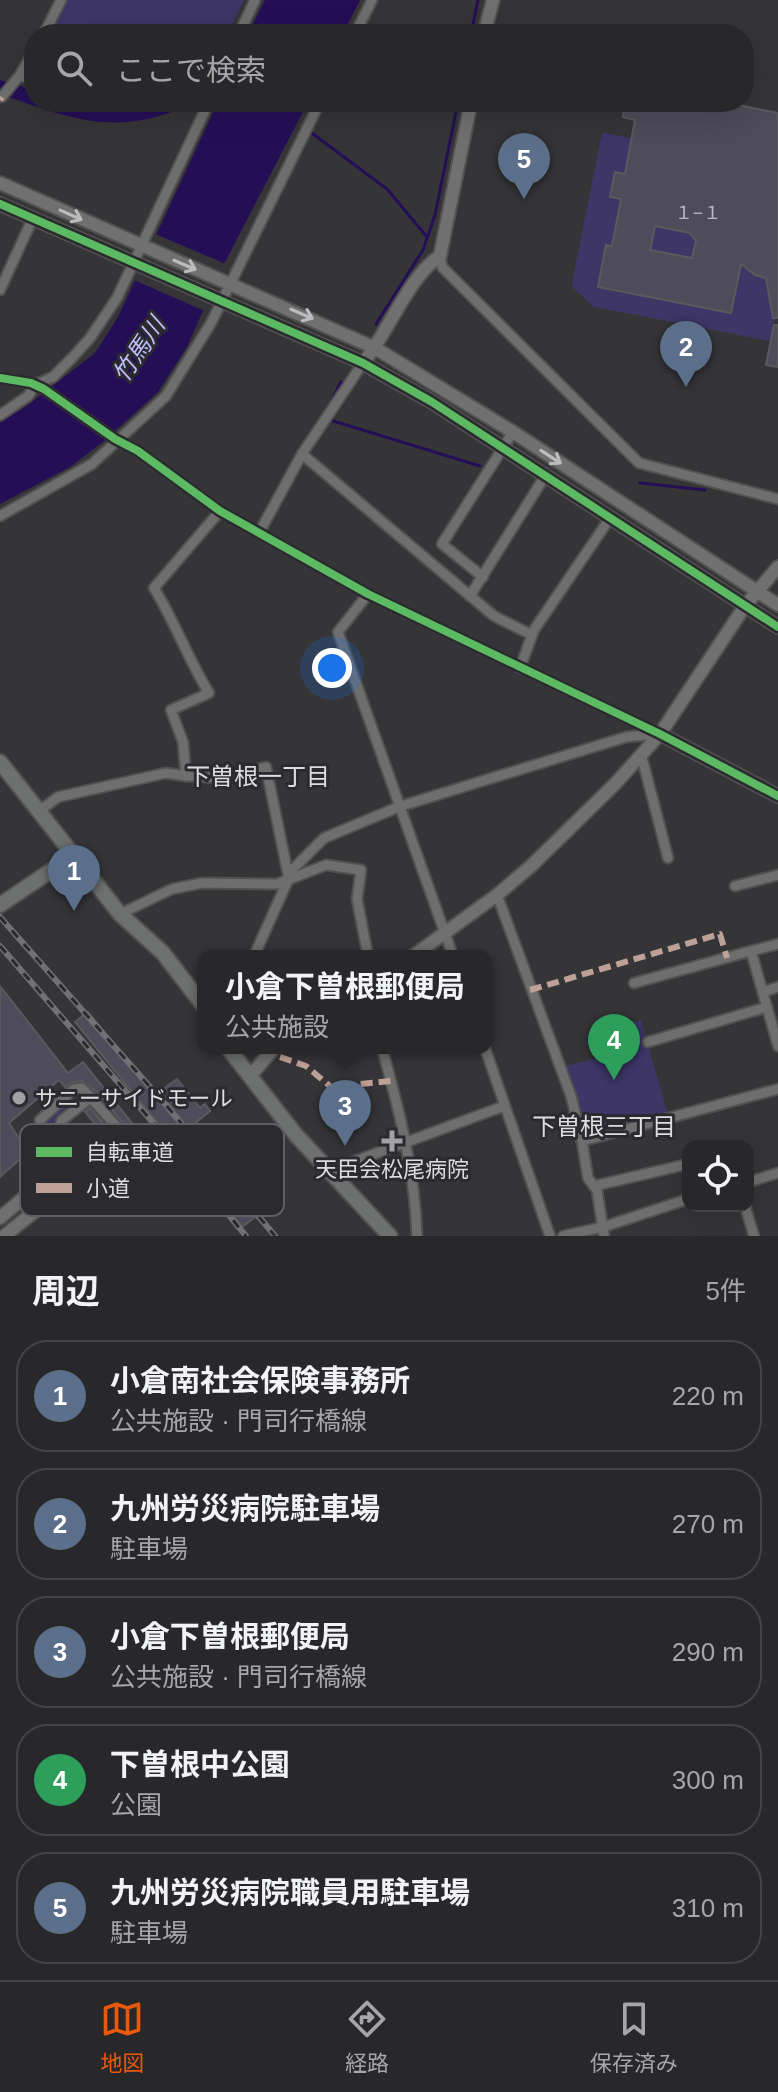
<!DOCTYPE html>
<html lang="ja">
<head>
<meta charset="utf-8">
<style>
  body { margin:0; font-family:Helvetica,"Noto Sans JP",sans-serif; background:#303032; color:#f1f3f6 }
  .controls { position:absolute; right:24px; bottom:24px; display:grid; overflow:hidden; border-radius:16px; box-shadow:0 8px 32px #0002 }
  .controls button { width:72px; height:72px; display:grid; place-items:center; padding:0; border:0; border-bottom:2px solid #444447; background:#28282a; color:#f1f3f6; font:40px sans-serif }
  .you { position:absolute; left:332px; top:668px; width:28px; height:28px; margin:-20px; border:6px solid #fff; border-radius:50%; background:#1a73e8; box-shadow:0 0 0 12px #1a73e833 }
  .badge { display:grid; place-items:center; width:52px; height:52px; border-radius:50%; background:#ea580c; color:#fff; font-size:26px; font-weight:700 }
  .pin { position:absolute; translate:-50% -66px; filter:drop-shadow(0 2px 4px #0008) }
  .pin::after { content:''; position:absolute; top:42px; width:28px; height:24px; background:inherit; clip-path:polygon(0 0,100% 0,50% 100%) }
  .popup { position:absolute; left:197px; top:950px; width:296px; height:104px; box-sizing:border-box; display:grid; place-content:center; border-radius:16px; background:#28282a; filter:drop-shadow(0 2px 6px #0005); font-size:26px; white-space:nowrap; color:#a5a6a8 }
  .popup b { font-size:30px; color:#f1f3f6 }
  .popup::after { content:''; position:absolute; left:50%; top:100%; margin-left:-16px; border:16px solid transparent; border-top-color:#28282a }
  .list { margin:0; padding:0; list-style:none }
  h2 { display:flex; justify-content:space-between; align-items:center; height:104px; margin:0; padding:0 32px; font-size:34px }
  h2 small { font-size:26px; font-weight:400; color:#a5a6a8 }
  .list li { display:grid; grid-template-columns:52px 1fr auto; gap:24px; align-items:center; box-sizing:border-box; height:112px; margin:0 16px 16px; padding:0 16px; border:2px solid #444447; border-radius:32px }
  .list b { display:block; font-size:30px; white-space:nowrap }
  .list p { margin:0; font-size:26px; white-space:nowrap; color:#a5a6a8 }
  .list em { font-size:26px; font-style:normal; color:#a5a6a8 }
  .icon { flex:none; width:44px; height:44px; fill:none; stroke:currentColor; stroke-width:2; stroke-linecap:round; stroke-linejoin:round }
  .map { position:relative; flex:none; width:778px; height:1236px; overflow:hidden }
  .search { position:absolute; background:#28282a; box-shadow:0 8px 32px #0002; left:24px; right:24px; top:24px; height:88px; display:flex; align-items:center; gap:20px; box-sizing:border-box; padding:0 28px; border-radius:32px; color:#a5a6a8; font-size:30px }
  .sheet { height:744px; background:#28282a }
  nav { display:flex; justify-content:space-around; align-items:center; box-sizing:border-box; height:112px; border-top:2px solid #444447; background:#28282a; font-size:22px; color:#a5a6a8 }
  nav a { display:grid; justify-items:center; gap:4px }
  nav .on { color:#ea580c }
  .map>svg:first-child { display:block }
  .green { fill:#3d3667 }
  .water { fill:#260e57 }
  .pier { fill:#353538 }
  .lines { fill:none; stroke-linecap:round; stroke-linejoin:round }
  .stream { stroke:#260e57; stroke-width:3 }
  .building { fill:#4e4b5a; stroke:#5a5a5d; stroke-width:2; fill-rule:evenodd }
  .street-casing { stroke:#515152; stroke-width:13 }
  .secondary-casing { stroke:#515152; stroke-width:16 }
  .primary-casing { stroke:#515152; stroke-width:18 }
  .street { stroke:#6e6e6e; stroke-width:9 }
  .secondary { stroke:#707071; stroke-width:12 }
  .primary { stroke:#6e6f6f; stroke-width:14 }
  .rail-casing { stroke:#717173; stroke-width:6 }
  .rail { stroke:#2a2a2f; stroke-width:3; stroke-dasharray:9; stroke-linecap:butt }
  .quiet { stroke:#bda197; stroke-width:6; stroke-dasharray:12 6; stroke-linecap:butt }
  .cycleway-casing { stroke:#2a2a2f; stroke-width:13 }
  .cycleway { stroke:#5cba63; stroke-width:8 }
  .oneway { stroke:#bcbcbf }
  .poi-dot { fill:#a2a2a6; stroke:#2a2a2f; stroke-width:3 }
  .labels { text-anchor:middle; stroke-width:6; stroke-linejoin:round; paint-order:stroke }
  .number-label { font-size:18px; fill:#b9b8bf }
  .poi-label { font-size:22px; fill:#dddde1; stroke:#2a2a2f; text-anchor:start }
  .water-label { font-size:24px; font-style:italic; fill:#c1bbff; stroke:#2a2a2f }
  .neighbourhood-label { font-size:24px; fill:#dddde1; stroke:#2a2a2f }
  .key { fill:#2a2a2f; stroke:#606064; stroke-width:2 }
  .key-label { font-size:22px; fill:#dddde1 }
</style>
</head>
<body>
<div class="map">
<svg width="778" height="1236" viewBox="0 0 778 1236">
  <rect width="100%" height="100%" fill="#353538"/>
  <g class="green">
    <path d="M64 0H244L227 34H47Z"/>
    <path d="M602 133 631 138 625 174 610 197 621 199 612 246H606L598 287 731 313 741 262 755 275 766 278 776 314 770 341 594 307 573 288 572 283Z"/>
    <path d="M655 226 690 233 696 241 692 258 650 250Z"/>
    <path d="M641 1020 668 1115 585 1138 582 1114 563 1067 601 1057 595 1032Z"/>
    <path d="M73 1100 77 1102 51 1124 80 1164 53 1186 52 1183C57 1179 65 1174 68 1169 78 1153 47 1136 47 1121L68 1102Z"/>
  </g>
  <g class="water">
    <path d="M265 0H360L343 34H248Z"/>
    <path d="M0 80 34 90V102H76L110 109 156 102H196C118 138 77 121 0 94Z"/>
    <path d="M218 102H308L221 270 187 347 158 392 103 442 70 467 0 504V423L33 401 95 353 118 317Z"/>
  </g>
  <path class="pier" d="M153 233 228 265 207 312 134 280 130 281Z"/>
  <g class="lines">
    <g class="stream">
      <path d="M471 34 478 0"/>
      <path d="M309 131 387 189 427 237"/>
      <path d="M376 324 423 250 435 215 458 102"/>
      <path d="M328 408 341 382"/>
      <path d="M330 415 333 421 340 423 480 466"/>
      <path d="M640 483 705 490"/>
    </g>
  </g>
  <g class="building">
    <path d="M625 102H724L778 113V318H773L766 278 755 275 741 264 731 313 598 287 606 245 612 246 621 199 610 197 615 172 625 174 635 120 623 117ZM655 226 690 233 696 241 692 258 650 250Z"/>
    <path d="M774 325H778V367L766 365Z"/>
    <path d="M0 986 68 1073 83 1062 157 1154 152 1157 158 1164 126 1190 110 1171 124 1160 118 1153 128 1139 124 1124 97 1092 82 1081 72 1082 65 1087 59 1080 9 1123 23 1144 20 1159 0 1177Z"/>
    <path d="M88 1012 155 1095 177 1079 200 1108 205 1104 210 1111 185 1131 255 1217 242 1227 75 1022Z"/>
    <path d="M90 1108 110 1131 113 1137 109 1141 85 1112Z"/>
  </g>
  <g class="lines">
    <defs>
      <g id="street">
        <path d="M44 34 61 0"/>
        <path d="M239 34 255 0"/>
        <path d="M355 34 372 0"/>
        <path d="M20 75 34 81"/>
        <path d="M2 97 20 75 34 51"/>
        <path d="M440 256 442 267 639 463 778 499"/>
        <path d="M0 290 32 220"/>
        <path d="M0 378 31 383 44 389 115 439 138 451 220 511 368 594 660 734"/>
        <path d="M0 415 28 396 35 385 53 377 72 358 90 338 117 298 206 108 205 102"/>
        <path d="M302 454 494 616 532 635"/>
        <path d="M0 516 92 464 166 396 211 323 320 102"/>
        <path d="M259 533 302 454 363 363"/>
        <path d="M483 577 442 544 513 432"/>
        <path d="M368 594 338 632 453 956"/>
        <path d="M470 596 545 476"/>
        <path d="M520 668 534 630 610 518"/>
        <path d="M641 754 668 858"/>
        <path d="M186 776 222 778 266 767 289 879"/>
        <path d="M38 812 58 797 166 773 186 776 183 742 171 710 209 693C188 659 175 622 154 588L220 511"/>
        <path d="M735 886 778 875"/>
        <path d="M497 895 571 1096 582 1141"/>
        <path d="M120 914 172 889 202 883 277 884 326 865 361 870 357 899 368 956"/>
        <path d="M778 944 751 951 778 1046"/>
        <path d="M254 956 293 869 324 838 401 806 626 737 657 734"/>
        <path d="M634 983 751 951"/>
        <path d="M763 992 778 987"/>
        <path d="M648 1042 767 1007"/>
        <path d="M382 1048C399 1110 415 1171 417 1236"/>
        <path d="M485 1048 550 1236"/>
        <path d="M90 1167 60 1125 62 1120 92 1097"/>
        <path d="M331 1170 504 1106"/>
        <path d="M55 1171C67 1148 39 1141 40 1120L74 1089 82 1088 117 1127 121 1138 118 1143 74 1180"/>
        <path d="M748 1182 778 1173"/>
        <path d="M594 1186 688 1164"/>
        <path d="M745 1206 754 1236"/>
        <path d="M563 1236 603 1227 688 1199"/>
        <path d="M604 1236 597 1190 588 1178 582 1141 778 1089"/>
      </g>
      <g id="secondary">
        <path d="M484 34 493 0"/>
        <path d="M0 183 375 348 513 432 778 605"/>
        <path d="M0 204 363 363 432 402 778 627"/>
        <path d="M363 363C388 333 409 276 440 256L471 102"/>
        <path d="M660 734 778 796"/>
        <path d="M413 956 497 895 531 866 615 784 660 734 745 606 778 567"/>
        <path d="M250 1076 274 1048"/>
        <path d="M0 1218 55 1171"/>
        <path d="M4 1236 74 1180"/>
      </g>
      <g id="primary">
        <path d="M0 762 120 914 163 953 203 1005"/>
        <path d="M0 905 73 856"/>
        <path d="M228 1048 296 1135 390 1236"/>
      </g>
    </defs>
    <use href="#street" class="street-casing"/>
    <use href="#secondary" class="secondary-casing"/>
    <use href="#primary" class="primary-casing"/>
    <use href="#street" class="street"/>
    <use href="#secondary" class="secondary"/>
    <use href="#primary" class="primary"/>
    <defs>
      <g id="rail">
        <path d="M0 917 166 1105 275 1236"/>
        <path d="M0 946 149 1118 246 1236"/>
      </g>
    </defs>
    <use href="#rail" class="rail-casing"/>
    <use href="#rail" class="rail"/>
    <g class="quiet">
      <path d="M0 100 2 97"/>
      <path d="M530 990 720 934 727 958"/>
      <path d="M280 1057 306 1066 331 1087 391 1081"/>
    </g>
    <defs>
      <g id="cycleway">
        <path d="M0 204 363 363 432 402 778 627"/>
        <path d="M0 378 31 383 44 389 115 439 138 451 220 511 368 594 660 734 778 796"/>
      </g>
    </defs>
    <use href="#cycleway" class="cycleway-casing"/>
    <use href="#cycleway" class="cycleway"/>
  </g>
  <defs><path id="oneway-shaft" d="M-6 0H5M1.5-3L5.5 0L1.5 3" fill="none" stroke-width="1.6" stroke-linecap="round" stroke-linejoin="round" transform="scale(2)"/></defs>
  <g class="oneway">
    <use href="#oneway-shaft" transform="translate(71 215) rotate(24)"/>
    <use href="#oneway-shaft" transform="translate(185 265) rotate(23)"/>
    <use href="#oneway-shaft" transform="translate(302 314) rotate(23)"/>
    <use href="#oneway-shaft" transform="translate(551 457) rotate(33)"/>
  </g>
  <g class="poi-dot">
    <circle cx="19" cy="1098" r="8"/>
    <path d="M388 1129h8v8h8v8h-8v8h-8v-8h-8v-8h8z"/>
  </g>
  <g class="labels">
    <g class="number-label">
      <text x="698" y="219">１−１</text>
    </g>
    <g class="poi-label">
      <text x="35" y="1106">サニーサイドモール</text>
      <text x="392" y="1177" text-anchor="middle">天臣会松尾病院</text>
    </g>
    <g class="water-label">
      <text transform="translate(139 350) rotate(-56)" y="8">竹馬川</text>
    </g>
    <g class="neighbourhood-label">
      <text x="258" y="785">下曽根一丁目</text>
      <text x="604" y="1135">下曽根三丁目</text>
    </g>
  </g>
  <rect x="20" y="1124" width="264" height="92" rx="12" class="key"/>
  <rect x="36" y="1147" width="36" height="10" fill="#5cba63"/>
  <rect x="36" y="1183" width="36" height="10" fill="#bda197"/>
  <g class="key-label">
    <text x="86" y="1160">自転車道</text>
    <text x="86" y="1196">小道</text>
  </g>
</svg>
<div class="controls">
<button><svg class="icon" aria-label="locate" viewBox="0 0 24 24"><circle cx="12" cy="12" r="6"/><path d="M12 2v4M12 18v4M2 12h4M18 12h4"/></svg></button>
</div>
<div class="you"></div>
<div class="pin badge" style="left:74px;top:911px;background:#5c6f8a">1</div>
<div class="pin badge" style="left:686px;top:387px;background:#5c6f8a">2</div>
<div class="pin badge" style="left:345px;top:1146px;background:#5c6f8a">3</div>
<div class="popup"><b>小倉下曽根郵便局</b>公共施設</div>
<div class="pin badge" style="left:614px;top:1080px;background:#2e9e5b">4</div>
<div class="pin badge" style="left:524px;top:199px;background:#5c6f8a">5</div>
<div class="search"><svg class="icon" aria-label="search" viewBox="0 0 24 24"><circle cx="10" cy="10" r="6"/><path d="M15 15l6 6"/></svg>ここで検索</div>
</div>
<section class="sheet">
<h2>周辺<small>5件</small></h2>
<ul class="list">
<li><span class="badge" style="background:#5c6f8a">1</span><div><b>小倉南社会保険事務所</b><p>公共施設 · 門司行橋線</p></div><em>220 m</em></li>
<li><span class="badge" style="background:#5c6f8a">2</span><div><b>九州労災病院駐車場</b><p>駐車場</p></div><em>270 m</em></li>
<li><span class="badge" style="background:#5c6f8a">3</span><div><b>小倉下曽根郵便局</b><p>公共施設 · 門司行橋線</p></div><em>290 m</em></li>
<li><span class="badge" style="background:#2e9e5b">4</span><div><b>下曽根中公園</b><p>公園</p></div><em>300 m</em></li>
<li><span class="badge" style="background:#5c6f8a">5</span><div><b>九州労災病院職員用駐車場</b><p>駐車場</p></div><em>310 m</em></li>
</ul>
</section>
<nav>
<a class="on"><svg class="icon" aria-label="map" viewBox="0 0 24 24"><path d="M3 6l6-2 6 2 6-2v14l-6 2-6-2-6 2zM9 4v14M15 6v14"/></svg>地図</a>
<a><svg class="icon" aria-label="directions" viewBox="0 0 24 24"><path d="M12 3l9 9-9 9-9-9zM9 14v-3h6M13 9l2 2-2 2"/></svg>経路</a>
<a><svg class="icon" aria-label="saved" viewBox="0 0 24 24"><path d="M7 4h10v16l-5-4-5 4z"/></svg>保存済み</a>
</nav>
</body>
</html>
